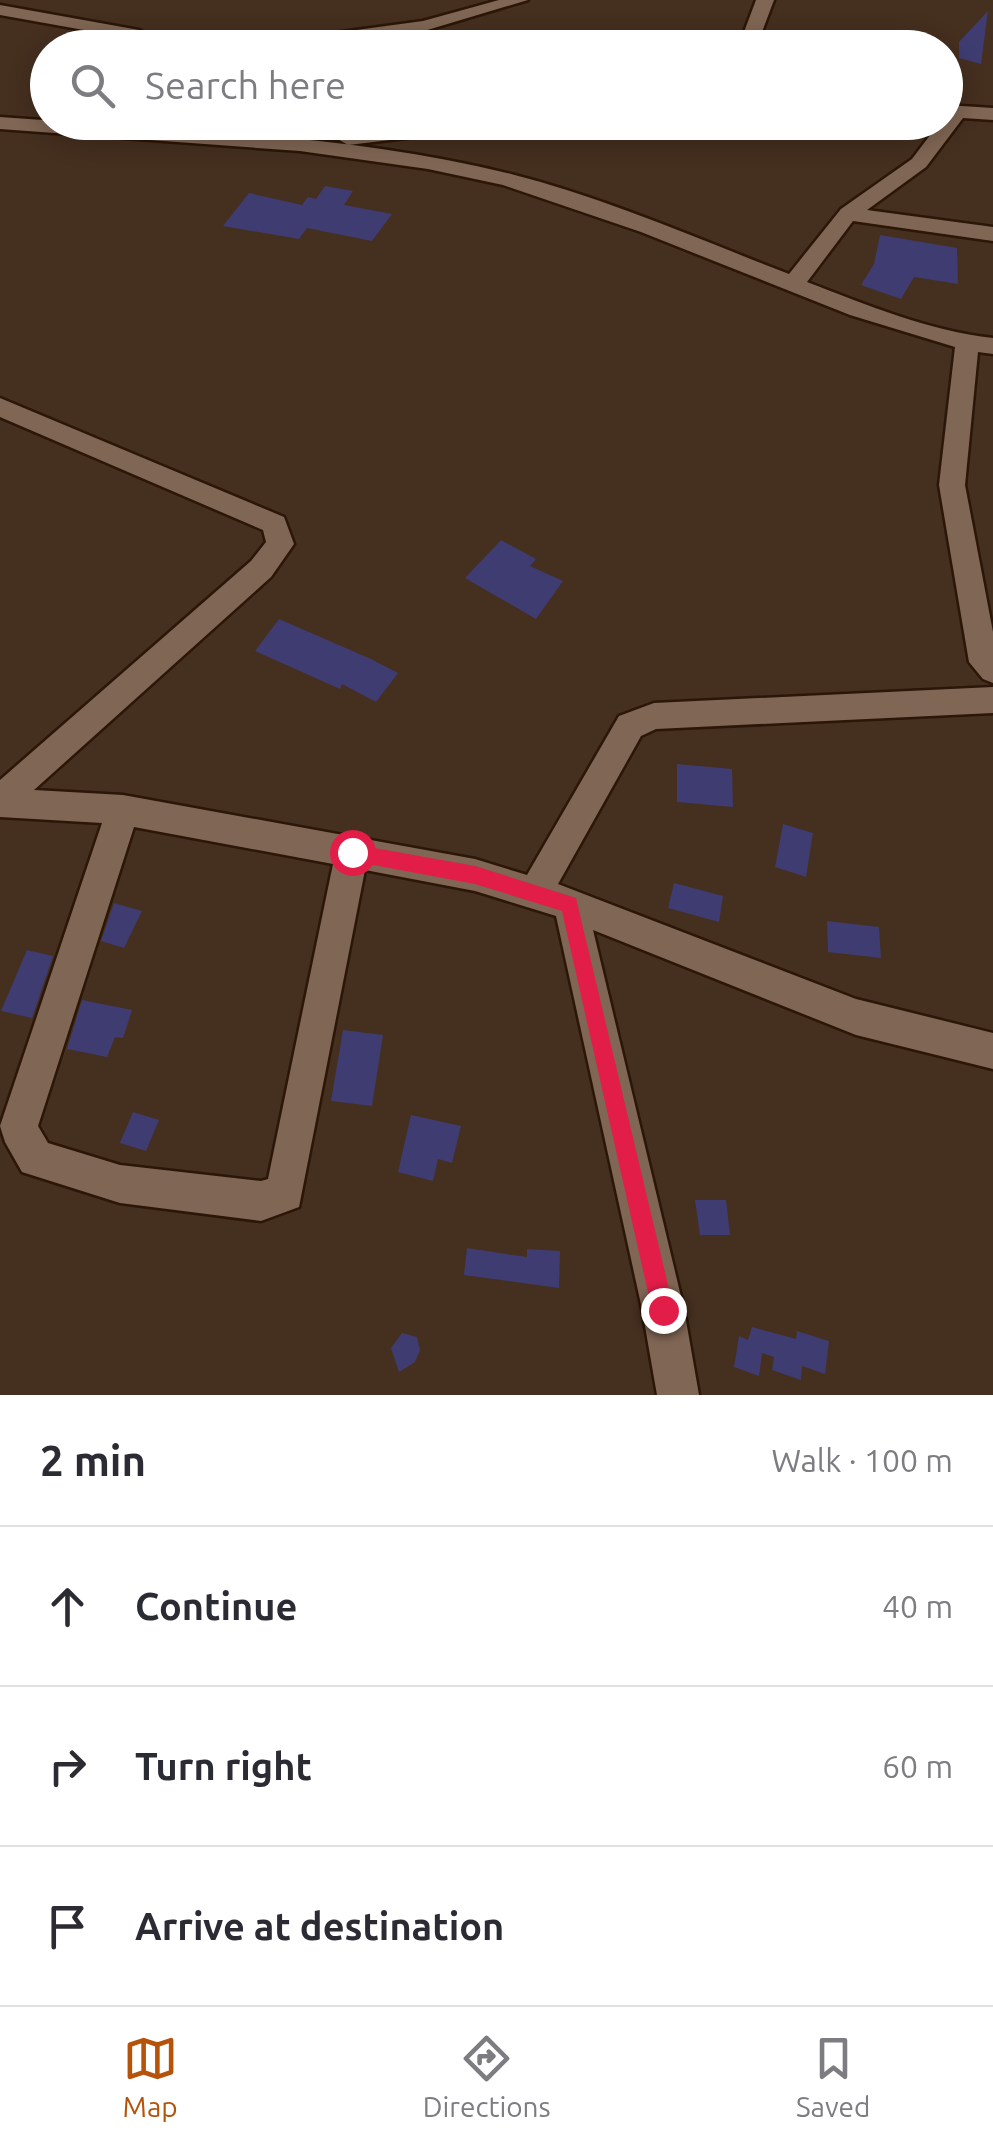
<!DOCTYPE html>
<html lang="en">
<head>
<meta charset="utf-8">
<style>
  body { margin:0; font-family:Ubuntu,sans-serif; background:#f7f7f7; color:#2b2b33 }
  .stop { position:absolute; width:30px; height:30px; margin:-22px; border:8px solid #e11d48; border-radius:50%; background:#fff }
  .stop.end { background:#e11d48; border-color:#fff; box-shadow:0 2px 10px #0008 }
  .list { margin:0; padding:0; list-style:none }
  h2 { display:flex; justify-content:space-between; align-items:center; height:130px; margin:0; padding:0 40px; font-size:42px }
  h2 small { font-size:32px; font-weight:400; color:#7c7c81 }
  .list li { display:grid; grid-template-columns:65px 1fr auto; gap:30px; align-items:center; box-sizing:border-box; height:160px; padding:0 40px; border-top:2px solid #e1e1e2 }
  .list b { display:block; font-size:38px; white-space:nowrap }
  .list em { font-size:32px; font-style:normal; color:#7c7c81 }
  .icon { flex:none; width:55px; height:55px; fill:none; stroke:currentColor; stroke-width:2; stroke-linecap:round; stroke-linejoin:round }
  .map { position:relative; flex:none; width:993px; height:1395px; overflow:hidden }
  .search { position:absolute; background:#fff; box-shadow:0 5px 25px #0003; left:30px; right:30px; top:30px; height:110px; display:flex; align-items:center; gap:25px; box-sizing:border-box; padding:0 35px; border-radius:55px; color:#7c7c81; font-size:38px }
  .sheet { height:610px; background:#fff }
  nav { display:flex; justify-content:space-around; align-items:center; box-sizing:border-box; height:140px; border-top:2px solid #e1e1e2; background:#fff; font-size:28px; color:#7c7c81 }
  nav a { display:grid; justify-items:center; gap:5px }
  nav .on { color:#b45309 }
  .map>svg:first-child { display:block }
  .building { fill:#3f3c72 }
  .lines { fill:none; stroke-linecap:round; stroke-linejoin:round }
  .street-casing { stroke:#2b1607; stroke-width:5 }
  .street { fill:#806654; fill-rule:evenodd }
  .route { fill:#e11d48 }
</style>
</head>
<body>
<div class="map">
<svg width="993" height="1395" viewBox="0 0 993 1395">
  <rect width="100%" height="100%" fill="#452f1f"/>
  <g class="building">
    <path d="M988 11 981 64 959 58V42Z"/>
    <path d="M325 186 353 191 344 205 392 214 372 241 307 228 299 239 223 226 249 193 302 205 308 197 316 199Z"/>
    <path d="M880 235 957 248 958 284 914 277 901 299 861 285 874 264Z"/>
    <path d="M501 540 536 559 530 566 563 581 536 619 465 578Z"/>
    <path d="M279 619 371 659 398 673 376 702 342 684 340 689 255 651Z"/>
    <path d="M677 764 732 769 733 807 677 802Z"/>
    <path d="M783 824 813 833 806 877 775 867Z"/>
    <path d="M674 883 723 896 719 922 668 908Z"/>
    <path d="M114 903 142 911 124 948 101 941Z"/>
    <path d="M827 921 879 927 881 958 828 952Z"/>
    <path d="M27 950 53 956 32 1018 1 1011Z"/>
    <path d="M82 1000 132 1010 123 1038 115 1037 107 1057 67 1049Z"/>
    <path d="M343 1030 383 1035 372 1106 331 1101Z"/>
    <path d="M133 1112 159 1120 146 1151 120 1143Z"/>
    <path d="M411 1115 461 1126 452 1163 438 1159 433 1181 398 1172Z"/>
    <path d="M695 1200H726L730 1235H700Z"/>
    <path d="M467 1248 527 1257V1249L560 1251 559 1288 464 1275Z"/>
    <path d="M752 1327 796 1339 797 1331 829 1341 825 1374 802 1366 801 1380 772 1370 774 1357 762 1353 759 1376 734 1367 739 1336 748 1340Z"/>
    <path d="M402 1333 417 1337 420 1350 415 1362 399 1372 391 1348Z"/>
  </g>
  <g class="lines">
    <defs>
      <g id="street">
        <path d="M499 0H528L424 31 304 48H251L260 43 423 21Z"/>
        <path d="M756 0H774L756 48H738Z"/>
        <path d="M0 5 139 30 175 48H151L134 39 0 15Z"/>
        <path d="M946 105 993 108V120L963 118 926 167 867 210 993 227V241L853 221 807 282C867 305 929 331 993 338V354L978 352 965 485 993 632V683L983 679 969 662 939 485 955 347 850 315 641 232 503 185 428 169 300 151 0 129V117C167 129 345 133 511 174 606 198 698 239 789 274L841 209 912 159 940 122H946Z"/>
        <path d="M437 122H499L490 128 348 145 338 139 348 133Z"/>
        <path d="M0 398 284 517 294 544 271 577 34 790 123 795 475 859 527 875 619 716 654 703 993 687V713L656 729 641 736 558 884 856 999 993 1033V1069L856 1035 593 930 684 1309 699 1395H657L642 1309 556 916 475 891 365 870 299 1207 261 1221 120 1203 22 1172 5 1142 0 1126 102 823 0 817V780L251 561 266 542 263 530 0 417ZM134 827 333 864 268 1179 261 1181 120 1165 48 1143 38 1126Z"/>
      </g>
    </defs>
    <use href="#street" class="street-casing"/>
    <use href="#street" class="street"/>
  </g>
  <path class="route" d="M352 844 475 866 576 898 674 1310 671 1317 663 1321 655 1317 652 1310 562 911 475 884 352 861 343 852Z"/>
</svg>
<div class="stop" style="left:352px;top:852px"></div>
<div class="stop end" style="left:663px;top:1310px"></div>
<div class="search"><svg class="icon" aria-label="search" viewBox="0 0 24 24"><circle cx="10" cy="10" r="6"/><path d="M15 15l6 6"/></svg>Search here</div>
</div>
<section class="sheet">
<h2>2 min<small>Walk · 100 m</small></h2>
<ul class="list">
<li><svg class="icon" aria-label="ahead" viewBox="0 0 24 24"><path d="M12 20V5M6 11l6-6 6 6"/></svg><div><b>Continue</b></div><em>40 m</em></li>
<li><svg class="icon" aria-label="right" viewBox="0 0 24 24"><path d="M7 20v-9h11M14 6l5 5-5 5"/></svg><div><b>Turn right</b></div><em>60 m</em></li>
<li><svg class="icon" aria-label="arrive" viewBox="0 0 24 24"><path d="M6 21V4h12l-3 4 3 4H6"/></svg><div><b>Arrive at destination</b></div></li>
</ul>
</section>
<nav>
<a class="on"><svg class="icon" aria-label="map" viewBox="0 0 24 24"><path d="M3 6l6-2 6 2 6-2v14l-6 2-6-2-6 2zM9 4v14M15 6v14"/></svg>Map</a>
<a><svg class="icon" aria-label="directions" viewBox="0 0 24 24"><path d="M12 3l9 9-9 9-9-9zM9 14v-3h6M13 9l2 2-2 2"/></svg>Directions</a>
<a><svg class="icon" aria-label="saved" viewBox="0 0 24 24"><path d="M7 4h10v16l-5-4-5 4z"/></svg>Saved</a>
</nav>
</body>
</html>
